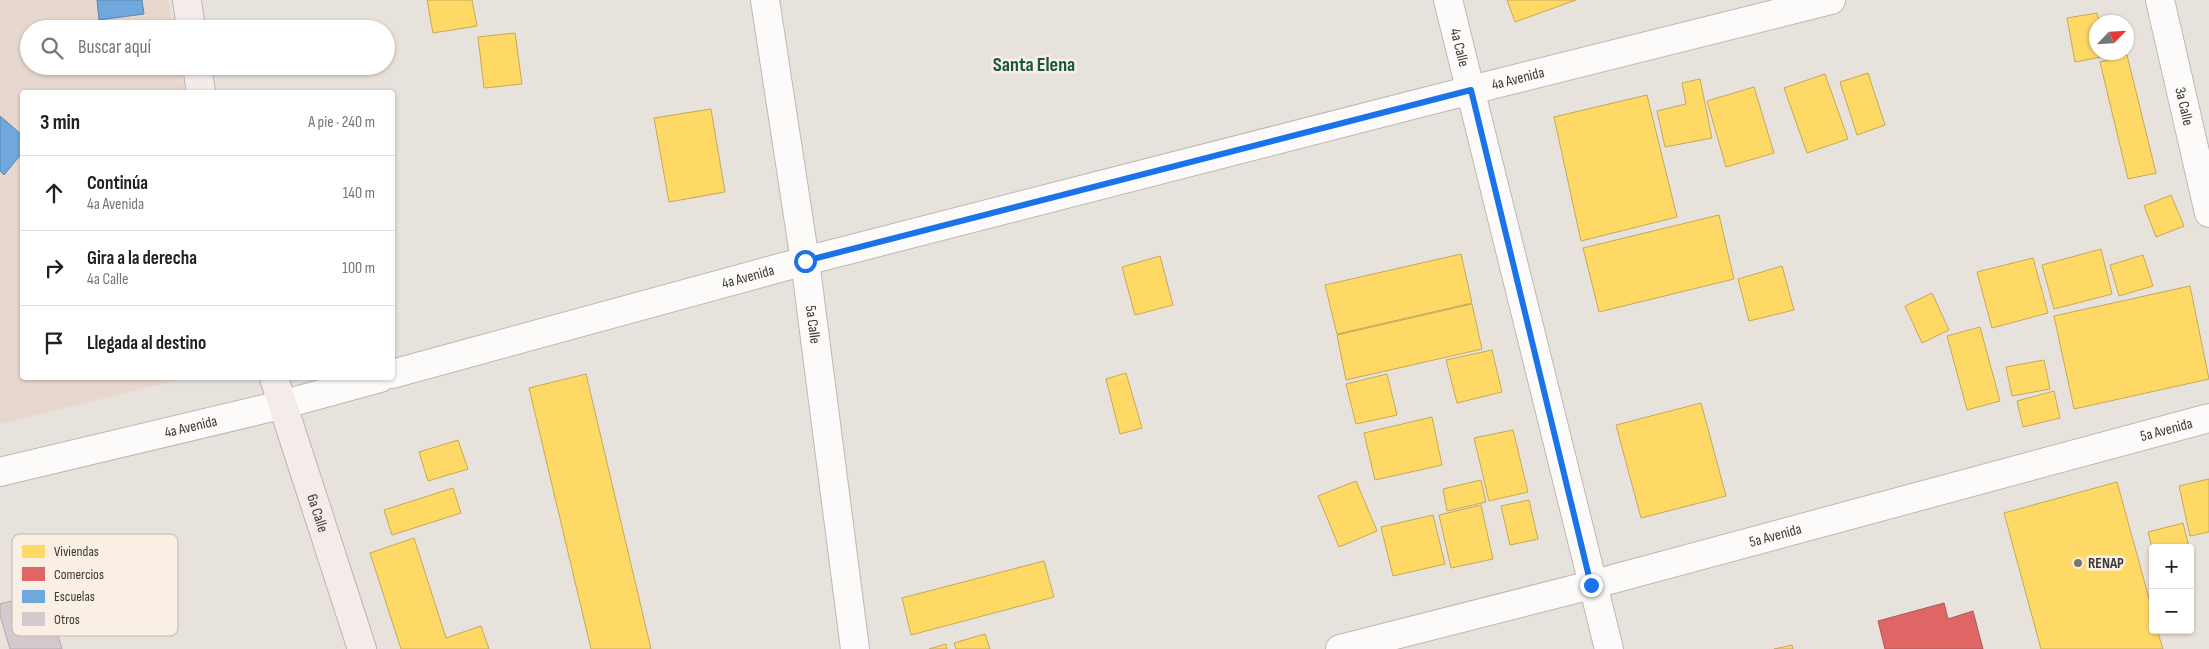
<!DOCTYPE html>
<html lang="es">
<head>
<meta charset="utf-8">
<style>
  body { margin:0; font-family:"Sofia Sans Condensed",sans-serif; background:#f2f2f2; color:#222 }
  .controls { position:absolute; right:15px; bottom:15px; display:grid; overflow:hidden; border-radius:5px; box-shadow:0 1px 4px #0004 }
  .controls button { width:45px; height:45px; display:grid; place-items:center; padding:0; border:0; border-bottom:1px solid #e0e0e0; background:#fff; color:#222; font:25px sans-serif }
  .compass { position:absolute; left:2089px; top:15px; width:45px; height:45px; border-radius:50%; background:#fff; box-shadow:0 1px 4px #0004; rotate:65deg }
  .stop { position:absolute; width:15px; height:15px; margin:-11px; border:4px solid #1a73e8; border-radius:50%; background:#fff }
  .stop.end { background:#1a73e8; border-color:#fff; box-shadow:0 1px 5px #0008 }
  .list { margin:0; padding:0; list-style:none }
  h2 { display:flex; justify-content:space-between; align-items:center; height:65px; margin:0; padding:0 20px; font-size:21px }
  h2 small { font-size:16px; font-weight:400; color:#767676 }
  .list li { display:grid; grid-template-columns:32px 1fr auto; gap:15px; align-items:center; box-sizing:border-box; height:75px; padding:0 20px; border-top:1px solid #e0e0e0 }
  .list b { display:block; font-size:19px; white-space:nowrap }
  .list p { margin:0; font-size:16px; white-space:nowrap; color:#767676 }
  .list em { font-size:16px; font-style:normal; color:#767676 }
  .icon { flex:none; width:28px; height:28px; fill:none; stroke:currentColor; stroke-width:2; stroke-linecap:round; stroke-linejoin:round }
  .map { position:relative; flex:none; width:2209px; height:649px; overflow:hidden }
  .search { position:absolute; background:#fff; box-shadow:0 1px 4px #0004; left:20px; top:20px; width:375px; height:55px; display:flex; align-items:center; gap:12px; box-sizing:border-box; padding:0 18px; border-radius:28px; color:#767676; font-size:19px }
  .panel { position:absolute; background:#fff; box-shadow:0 1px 4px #0004; left:20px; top:90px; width:375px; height:290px; border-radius:5px }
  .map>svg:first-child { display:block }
  .education { fill:#e7d7cf }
  .homes { fill:#ffd966; stroke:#c5a957 }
  .shops { fill:#e06666; stroke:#af5857 }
  .schools { fill:#6fa8dc; stroke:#6087aa }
  .building { fill:#d4c9cc; stroke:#b1acaa }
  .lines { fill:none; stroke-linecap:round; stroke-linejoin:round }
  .minor-casing { stroke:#bdb8b4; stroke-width:30 }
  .major-casing { stroke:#c2b2af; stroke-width:30 }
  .minor { stroke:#fcfbfa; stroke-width:28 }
  .major { stroke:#f4eceb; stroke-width:28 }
  .route { stroke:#1a73e8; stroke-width:6 }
  .poi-dot { fill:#79746f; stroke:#faefe4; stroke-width:2 }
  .labels { text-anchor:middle; stroke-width:5; stroke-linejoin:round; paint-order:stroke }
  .street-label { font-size:15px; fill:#3d3934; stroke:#faefe4 }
  .poi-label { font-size:15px; font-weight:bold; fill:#3d3934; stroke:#faefe4; text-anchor:start }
  .district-label { font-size:20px; font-weight:bold; fill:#17583d; stroke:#faefe4 }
  .key { fill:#faefe4; stroke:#c1b8af; stroke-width:1 }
  .key-label { font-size:14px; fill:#3d3934 }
</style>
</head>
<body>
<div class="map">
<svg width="2209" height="649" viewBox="0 0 2209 649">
  <rect width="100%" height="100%" fill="#e8e2dc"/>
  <path class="education" d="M0 0H168L173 29H29V66H180L185 92H22V378H186L0 424Z"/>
  <g class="homes">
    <path d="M427 0H472L477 26 433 33Z"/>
    <path d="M1507 0H1576L1515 22Z"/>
    <path d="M2097 13 2099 22H2096V52H2105L2106 56 2075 62 2067 18Z"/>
    <path d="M515 33 522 84 484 88 478 37Z"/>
    <path d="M2127 55 2156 173 2128 179 2100 62Z"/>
    <path d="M1868 73 1885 125 1857 135 1840 82Z"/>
    <path d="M1825 74 1848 139 1807 153 1784 88Z"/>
    <path d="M1700 79 1712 138 1665 147 1657 111 1686 104 1682 83Z"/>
    <path d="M1754 87 1774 153 1726 167 1707 101Z"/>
    <path d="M1647 95 1677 217 1581 241 1554 117Z"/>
    <path d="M711 109 725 192 669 202 654 118Z"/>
    <path d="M2171 195 2184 226 2156 237 2144 206Z"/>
    <path d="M1719 215 1734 279 1599 312 1583 248Z"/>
    <path d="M2101 249 2112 294 2054 309 2042 265Z"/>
    <path d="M1461 254 1472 303 1337 334 1325 285Z"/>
    <path d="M2143 255 2153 286 2119 296 2110 265Z"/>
    <path d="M1160 256 1173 305 1135 315 1122 267Z"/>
    <path d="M2033 258 2048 313 1992 328 1977 272Z"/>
    <path d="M1782 266 1794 310 1749 321 1738 279Z"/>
    <path d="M2190 286 2209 379 2074 409 2054 316Z"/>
    <path d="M1932 293 1949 330 1922 343 1905 306Z"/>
    <path d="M1472 304 1482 349 1346 380 1337 335Z"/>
    <path d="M1980 327 2000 401 1967 410 1947 336Z"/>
    <path d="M1492 350 1502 392 1457 403 1446 360Z"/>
    <path d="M2044 360 2050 389 2012 396 2006 367Z"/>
    <path d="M1126 373 1142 428 1120 434 1106 379Z"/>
    <path d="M586 374 651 649H591L529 388Z"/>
    <path d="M1387 374 1397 415 1356 424 1346 384Z"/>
    <path d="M2054 391 2060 418 2023 427 2017 401Z"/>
    <path d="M1701 403 1726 496 1641 518 1616 425Z"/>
    <path d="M1432 417 1442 465 1375 480 1364 433Z"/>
    <path d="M1513 430 1528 492 1489 501 1474 438Z"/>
    <path d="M458 440 468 469 428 481 419 452Z"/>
    <path d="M2209 479V532L2190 536 2179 486Z"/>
    <path d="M1481 480 1486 502 1447 511 1443 489Z"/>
    <path d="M1356 481 1377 531 1339 547 1318 496Z"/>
    <path d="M2117 482 2153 613V630H2157L2163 649H2041L2004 513Z"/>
    <path d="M453 488 461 513 392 535 384 510Z"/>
    <path d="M1529 500 1538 539 1510 545 1501 506Z"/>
    <path d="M1481 505 1493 559 1451 568 1439 515Z"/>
    <path d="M1433 515 1445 564 1393 576 1381 527Z"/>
    <path d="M2183 523 2189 547 2153 548V552L2148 532Z"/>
    <path d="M414 538 446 638 481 626 489 649H401L370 553Z"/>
    <path d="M1044 561 1054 597 911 635 902 598Z"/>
    <path d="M985 634 990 649H956L954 643Z"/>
    <path d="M946 644 947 649H929Z"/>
    <path d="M1792 645 1793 649H1774Z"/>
  </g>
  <path class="shops" d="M1944 603 1948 619 1973 611 1983 649H1885L1878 621Z"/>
  <g class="schools">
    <path d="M97 0H142L144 14 99 20Z"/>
    <path d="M0 116 22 135V153L4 175 0 171Z"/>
  </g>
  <path class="building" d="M45 592 62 649H10L0 615V604Z"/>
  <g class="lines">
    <defs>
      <g id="minor">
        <path id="s1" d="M765 0 805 261 855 649"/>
        <path id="s2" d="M1448 0 1609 649"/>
        <path id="s3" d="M2160 0 2209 213"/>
        <path id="s4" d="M392 374 805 261 1471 90 1831 0"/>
        <path id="s5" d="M0 472 281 405 380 378"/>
        <path id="s6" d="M1340 649 1591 585 2209 418"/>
      </g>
      <g id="major">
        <path d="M187 0 191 29"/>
        <path d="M197 66 201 92"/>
        <path id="s7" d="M274 378 362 649"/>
      </g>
    </defs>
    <use href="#minor" class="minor-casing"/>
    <use href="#major" class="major-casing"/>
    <use href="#minor" class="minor"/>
    <use href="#major" class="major"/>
  </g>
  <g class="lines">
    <path class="route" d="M805 261 1471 90 1591 585"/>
  </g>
  <circle class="poi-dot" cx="2078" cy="563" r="5"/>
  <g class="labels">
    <g class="street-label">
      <text dy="5" stroke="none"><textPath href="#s2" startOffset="49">4a Calle</textPath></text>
      <text dy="5" stroke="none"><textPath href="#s4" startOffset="1164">4a Avenida</textPath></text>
      <text dy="5" stroke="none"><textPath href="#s3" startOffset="109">3a Calle</textPath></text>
      <text dy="5" stroke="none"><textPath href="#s4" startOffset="369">4a Avenida</textPath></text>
      <text dy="5" stroke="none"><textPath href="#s1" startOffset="328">5a Calle</textPath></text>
      <text dy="5" stroke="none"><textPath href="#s5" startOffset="196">4a Avenida</textPath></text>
      <text dy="5" stroke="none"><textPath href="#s6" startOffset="855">5a Avenida</textPath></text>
      <text dy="5" stroke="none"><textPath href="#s7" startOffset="142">6a Calle</textPath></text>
      <text dy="5" stroke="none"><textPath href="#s6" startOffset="450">5a Avenida</textPath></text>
    </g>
    <g class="poi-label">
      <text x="2088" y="568">RENAP</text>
    </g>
    <g class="district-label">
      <text x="1034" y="71">Santa Elena</text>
    </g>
  </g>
  <rect x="12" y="534" width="166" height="102" rx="8" class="key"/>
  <rect x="22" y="545" width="23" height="13" fill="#ffd966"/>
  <rect x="22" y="567" width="23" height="14" fill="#e06666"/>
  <rect x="22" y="590" width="23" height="13" fill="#6fa8dc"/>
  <rect x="22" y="612" width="23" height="14" fill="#d4c9cc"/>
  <g class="key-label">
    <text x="54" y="556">Viviendas</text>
    <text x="54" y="579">Comercios</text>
    <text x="54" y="601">Escuelas</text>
    <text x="54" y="624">Otros</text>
  </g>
</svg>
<div class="controls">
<button>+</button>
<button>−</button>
</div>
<svg class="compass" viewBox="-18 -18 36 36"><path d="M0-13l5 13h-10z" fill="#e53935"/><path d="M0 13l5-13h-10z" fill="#767676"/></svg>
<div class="stop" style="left:805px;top:261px"></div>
<div class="stop end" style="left:1591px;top:585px"></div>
<div class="search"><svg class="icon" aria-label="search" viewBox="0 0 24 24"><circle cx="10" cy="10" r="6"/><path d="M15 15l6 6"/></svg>Buscar aquí</div>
<section class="panel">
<h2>3 min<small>A pie · 240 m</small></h2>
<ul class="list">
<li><svg class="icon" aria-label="ahead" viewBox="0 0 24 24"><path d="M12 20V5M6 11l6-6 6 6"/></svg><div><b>Continúa</b><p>4a Avenida</p></div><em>140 m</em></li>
<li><svg class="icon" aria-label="right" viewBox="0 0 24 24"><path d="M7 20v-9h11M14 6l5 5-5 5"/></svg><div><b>Gira a la derecha</b><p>4a Calle</p></div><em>100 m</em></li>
<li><svg class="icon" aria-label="arrive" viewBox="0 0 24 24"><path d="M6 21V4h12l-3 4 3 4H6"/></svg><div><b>Llegada al destino</b></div></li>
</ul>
</section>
</div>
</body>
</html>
